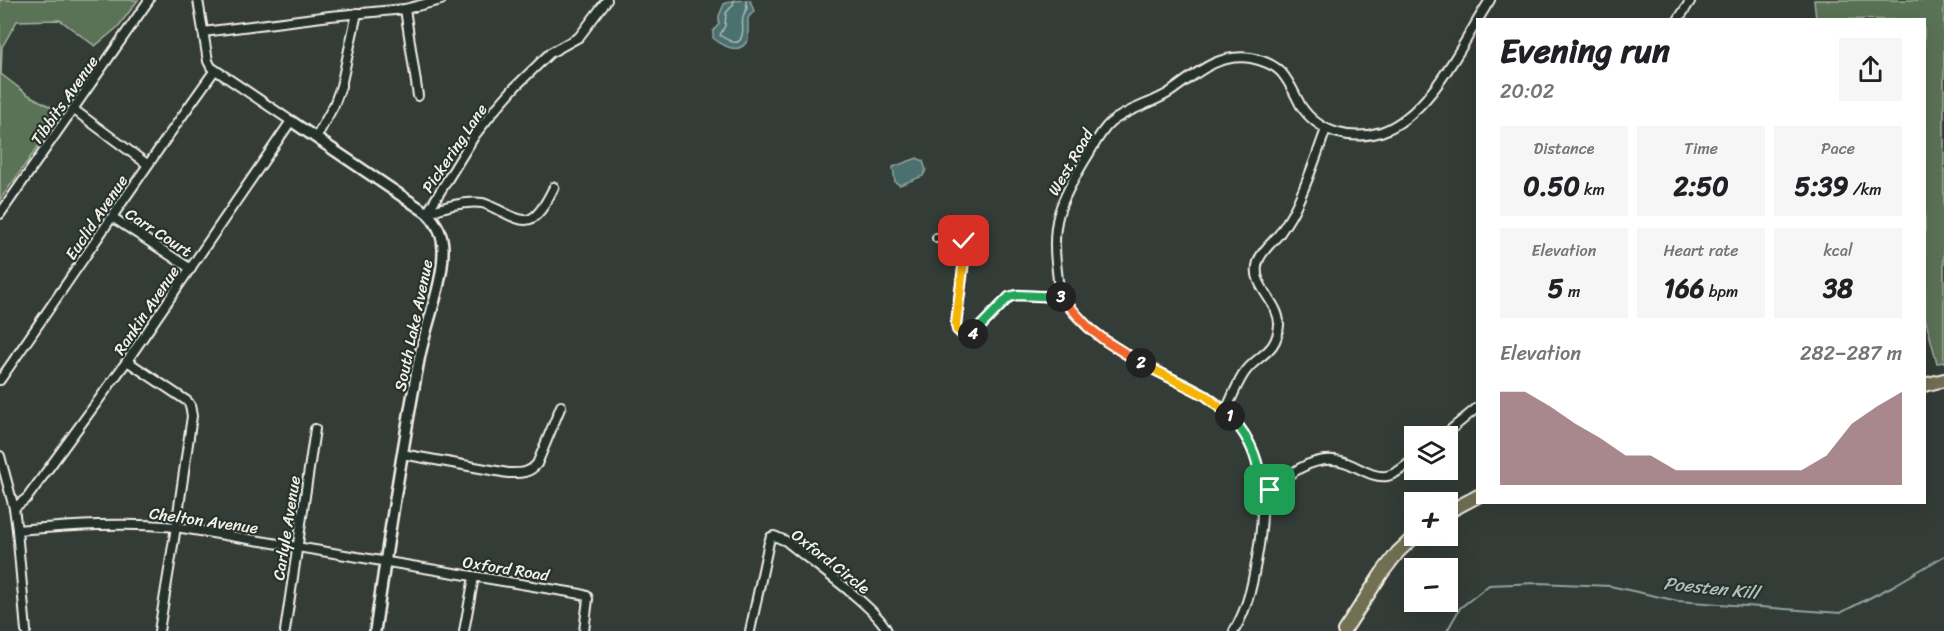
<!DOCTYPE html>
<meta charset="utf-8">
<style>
:root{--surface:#fff;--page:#f6f6f6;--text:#202124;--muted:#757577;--accent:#84575d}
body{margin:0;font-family:Sriracha,sans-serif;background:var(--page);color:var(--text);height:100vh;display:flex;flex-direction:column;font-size:22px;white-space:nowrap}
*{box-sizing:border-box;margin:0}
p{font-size:20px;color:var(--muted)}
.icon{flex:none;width:33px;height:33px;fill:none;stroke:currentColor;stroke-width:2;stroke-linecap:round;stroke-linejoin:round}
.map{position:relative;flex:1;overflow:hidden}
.drawer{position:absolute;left:1476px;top:18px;width:450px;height:486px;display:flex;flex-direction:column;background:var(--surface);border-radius:0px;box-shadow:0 6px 24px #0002}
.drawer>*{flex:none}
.controls{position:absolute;left:1404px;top:426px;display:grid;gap:12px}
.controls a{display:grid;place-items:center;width:54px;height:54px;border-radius:0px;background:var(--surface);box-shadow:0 6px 24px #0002;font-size:30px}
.pin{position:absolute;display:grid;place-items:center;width:51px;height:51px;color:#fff;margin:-26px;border-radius:12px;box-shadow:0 3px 9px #0006}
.km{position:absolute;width:30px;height:30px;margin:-15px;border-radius:50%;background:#222;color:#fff;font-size:16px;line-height:30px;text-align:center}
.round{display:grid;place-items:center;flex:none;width:63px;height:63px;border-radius:0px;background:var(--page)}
.summary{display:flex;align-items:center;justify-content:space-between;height:102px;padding:0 24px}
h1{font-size:33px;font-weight:700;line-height:45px}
.stats{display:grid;grid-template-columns:repeat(3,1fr);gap:9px;height:102px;padding:6px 24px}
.stats div{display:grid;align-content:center;border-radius:0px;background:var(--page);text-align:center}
.stats b{font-size:26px;font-weight:700}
.stats small{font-size:16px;font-weight:400}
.stats p{font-size:16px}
.chart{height:168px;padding:12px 24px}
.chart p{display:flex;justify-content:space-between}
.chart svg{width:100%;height:108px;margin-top:6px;fill:var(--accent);opacity:.7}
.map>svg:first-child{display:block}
.green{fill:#5a7257;stroke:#a7b2a0;stroke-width:1.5}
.water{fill:#4b706f;stroke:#8fa49f;stroke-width:1.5}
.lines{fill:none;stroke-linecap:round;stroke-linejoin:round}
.shore{stroke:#b0bdb8;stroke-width:1.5}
.stream{stroke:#8fa49f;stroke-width:2}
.minor-casing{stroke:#f4f1e8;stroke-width:12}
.tertiary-casing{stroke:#f4f1e8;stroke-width:14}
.primary-casing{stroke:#f4f1e8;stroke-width:16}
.minor{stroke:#26332d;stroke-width:8}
.tertiary{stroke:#26332d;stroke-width:9}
.primary{stroke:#716f52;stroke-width:12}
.split-1-casing{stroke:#fff;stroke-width:12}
.split-2-casing{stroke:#fff;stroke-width:12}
.split-3-casing{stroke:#fff;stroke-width:12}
.split-4-casing{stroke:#fff;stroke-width:12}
.split-5-casing{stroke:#fff;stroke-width:12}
.split-1{stroke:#22a559;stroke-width:8}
.split-2{stroke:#f5b400;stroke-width:8}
.split-3{stroke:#f0652b;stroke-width:8}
.split-4{stroke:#22a559;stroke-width:8}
.split-5{stroke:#f5b400;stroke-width:8}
.labels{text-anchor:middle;stroke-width:4.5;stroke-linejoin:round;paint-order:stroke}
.street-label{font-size:16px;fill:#f4f1e8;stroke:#26332d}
.water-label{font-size:18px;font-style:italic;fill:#b0bdb8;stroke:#26332d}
</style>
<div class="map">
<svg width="1944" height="631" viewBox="0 0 1944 631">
<rect width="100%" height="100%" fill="#343c37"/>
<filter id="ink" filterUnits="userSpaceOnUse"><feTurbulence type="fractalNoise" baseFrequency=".0167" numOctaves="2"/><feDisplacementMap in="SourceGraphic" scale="12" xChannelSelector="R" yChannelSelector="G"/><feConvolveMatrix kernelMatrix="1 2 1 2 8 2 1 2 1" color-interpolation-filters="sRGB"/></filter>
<g filter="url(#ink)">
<g class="green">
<path d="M0 0H138L118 27 95 46 60 20 17 21 2 47 1 74 27 94 62 113 0 200Z"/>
<path d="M1814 0H1944V362L1937 363 1925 318 1924 20 1816 19Z"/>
</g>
<g class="water">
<path d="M750 0 754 11 748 18V40C746 43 744 46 741 47 733 52 719 43 713 38V31L719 24V16L724 4 731 1Z"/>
<path d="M917 158 923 161 926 170 923 176 900 185 895 182 893 167Z"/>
</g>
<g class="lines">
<path class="shore" d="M734 0 733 5 726 13 725 26 720 35C724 38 738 48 741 38 746 27 738 22 747 8L746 0"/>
<path class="stream" d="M1447 631 1460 608 1489 585 1538 583 1610 586 1678 601 1840 613 1893 586 1944 556"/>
<defs>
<g id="minor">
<path d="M405 9 418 96"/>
<path d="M1678 20 1691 0"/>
<path d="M203 32 330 16 405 9 441 0"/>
<path d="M73 109 147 164"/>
<path d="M316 138 334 105 341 86 357 13"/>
<path d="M427 213 475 135 493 112 514 88 550 53 579 37 607 0"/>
<path d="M427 213C443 207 464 201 482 203 488 204 493 208 499 210 507 214 516 220 525 220 538 221 549 197 554 187"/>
<path d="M0 214 149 0"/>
<path d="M112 217 191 269"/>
<path d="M937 238H953L964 241 966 244 956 324C959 335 965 338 975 332L1009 297 1017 295 1062 297"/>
<path d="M127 361 187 401 190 405 192 416 176 527 159 631"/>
<path d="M0 380C72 277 141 172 215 70"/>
<path d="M1225 412C1231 400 1236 386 1243 375 1256 354 1277 355 1279 325 1280 302 1250 286 1258 262 1261 251 1273 242 1280 233 1284 227 1288 221 1292 214 1306 188 1316 157 1326 129"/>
<path d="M1443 436 1478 407"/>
<path d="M402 454 508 473C521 473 528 474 537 464L561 406"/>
<path d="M0 456 14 508 17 530 26 631"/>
<path d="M1263 500C1282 476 1316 451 1347 463 1360 468 1373 478 1387 476 1397 474 1407 465 1414 459"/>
<path d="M14 508 27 498 127 361 291 121 211 67 208 61 198 0"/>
<path d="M17 530C71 526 123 522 176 527L581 594 587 596 588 599 584 631"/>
<path d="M285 631 315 429"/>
<path d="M464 631 474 577"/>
<path d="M750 631 769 542 771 537 774 536 786 541C807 559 879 609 887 631"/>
<path d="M1234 631C1250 604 1254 576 1259 545 1268 485 1261 432 1206 396 1189 385 1169 378 1151 368 1122 353 1074 324 1061 293 1058 287 1058 279 1057 271 1050 222 1060 202 1085 160 1093 148 1099 133 1110 123 1128 108 1152 104 1170 92 1196 74 1217 53 1251 58 1261 60 1274 65 1281 72 1290 82 1295 95 1301 106 1319 133 1351 141 1381 132 1431 115 1462 43 1490 0"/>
</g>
<path id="tertiary" d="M291 121 427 213C437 223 443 234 443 249 444 282 425 327 419 360 402 450 388 541 375 631"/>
<g id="primary">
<path d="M1924 385 1944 380"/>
<path d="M1448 512 1478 496"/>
<path d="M1344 631 1382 573 1398 552 1415 536"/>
</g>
</defs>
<use href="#minor" class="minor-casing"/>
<use href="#tertiary" class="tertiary-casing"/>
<use href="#primary" class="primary-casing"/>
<use href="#minor" class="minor"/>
<use href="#tertiary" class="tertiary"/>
<use href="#primary" class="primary"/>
</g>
</g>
<g class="lines" filter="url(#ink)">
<defs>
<path id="split-1" d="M1230 416C1254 442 1260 465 1263 500L1270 490"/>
<path id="split-2" d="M1141 363 1206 396 1230 416"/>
<path id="split-3" d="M1061 297 1089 328 1107 342 1141 363"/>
<path id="split-4" d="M973 334 1009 297 1017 295 1061 297"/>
<path id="split-5" d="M964 241 966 244 956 324 957 330 963 335 973 334"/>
</defs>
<use href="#split-1" class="split-1-casing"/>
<use href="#split-2" class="split-2-casing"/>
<use href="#split-3" class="split-3-casing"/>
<use href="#split-4" class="split-4-casing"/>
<use href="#split-5" class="split-5-casing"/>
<use href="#split-1" class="split-1"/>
<use href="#split-2" class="split-2"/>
<use href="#split-3" class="split-3"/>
<use href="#split-4" class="split-4"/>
<use href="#split-5" class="split-5"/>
</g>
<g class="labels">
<g class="street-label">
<text transform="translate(64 100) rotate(-55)" y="6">Tibbits Avenue</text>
<text transform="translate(454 148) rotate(-56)" y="6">Pickering Lane</text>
<text transform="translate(1070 162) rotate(-60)" y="6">West Road</text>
<text transform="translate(96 217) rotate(-56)" y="6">Euclid Avenue</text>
<text transform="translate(159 232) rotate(33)" y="6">Carr Court</text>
<text transform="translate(146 310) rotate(-56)" y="6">Rankin Avenue</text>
<text transform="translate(413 325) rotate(-78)" y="6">South Lake Avenue</text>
<text transform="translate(204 520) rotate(8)" y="6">Chelton Avenue</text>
<text transform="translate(286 528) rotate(-81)" y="6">Carlyle Avenue</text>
<text transform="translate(831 561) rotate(38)" y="6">Oxford Circle</text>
<text transform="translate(506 568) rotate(9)" y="6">Oxford Road</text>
</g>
<g class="water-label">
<text transform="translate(1711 588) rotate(6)" y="6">Poesten Kill</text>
</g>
</g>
</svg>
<div class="controls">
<a><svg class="icon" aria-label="layers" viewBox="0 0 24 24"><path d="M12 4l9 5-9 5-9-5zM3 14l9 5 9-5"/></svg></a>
<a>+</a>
<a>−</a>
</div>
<div class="pin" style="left:1270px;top:490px;background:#1e9e55"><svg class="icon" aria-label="arrive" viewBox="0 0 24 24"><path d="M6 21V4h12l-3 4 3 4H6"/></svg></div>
<div class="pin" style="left:964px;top:241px;background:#d93025"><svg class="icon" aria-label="check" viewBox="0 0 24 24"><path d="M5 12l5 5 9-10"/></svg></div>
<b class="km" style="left:1230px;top:416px">1</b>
<b class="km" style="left:1141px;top:363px">2</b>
<b class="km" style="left:1061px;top:297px">3</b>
<b class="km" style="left:973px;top:334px">4</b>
<section class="drawer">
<div class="summary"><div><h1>Evening run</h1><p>20:02</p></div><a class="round"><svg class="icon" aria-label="share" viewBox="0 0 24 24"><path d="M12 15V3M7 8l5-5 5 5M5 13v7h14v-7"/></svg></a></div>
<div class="stats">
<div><p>Distance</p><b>0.50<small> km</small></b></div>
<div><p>Time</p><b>2:50</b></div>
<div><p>Pace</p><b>5:39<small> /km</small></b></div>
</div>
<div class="stats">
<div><p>Elevation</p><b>5<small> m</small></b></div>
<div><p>Heart rate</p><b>166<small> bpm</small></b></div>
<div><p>kcal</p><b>38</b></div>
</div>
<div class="chart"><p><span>Elevation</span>282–287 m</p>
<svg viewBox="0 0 160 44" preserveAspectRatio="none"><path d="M0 44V6L10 6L20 12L30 19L40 25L50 32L60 32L70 38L80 38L90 38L100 38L110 38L120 38L130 32L140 19L150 12L160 6V44z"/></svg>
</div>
</section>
</div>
